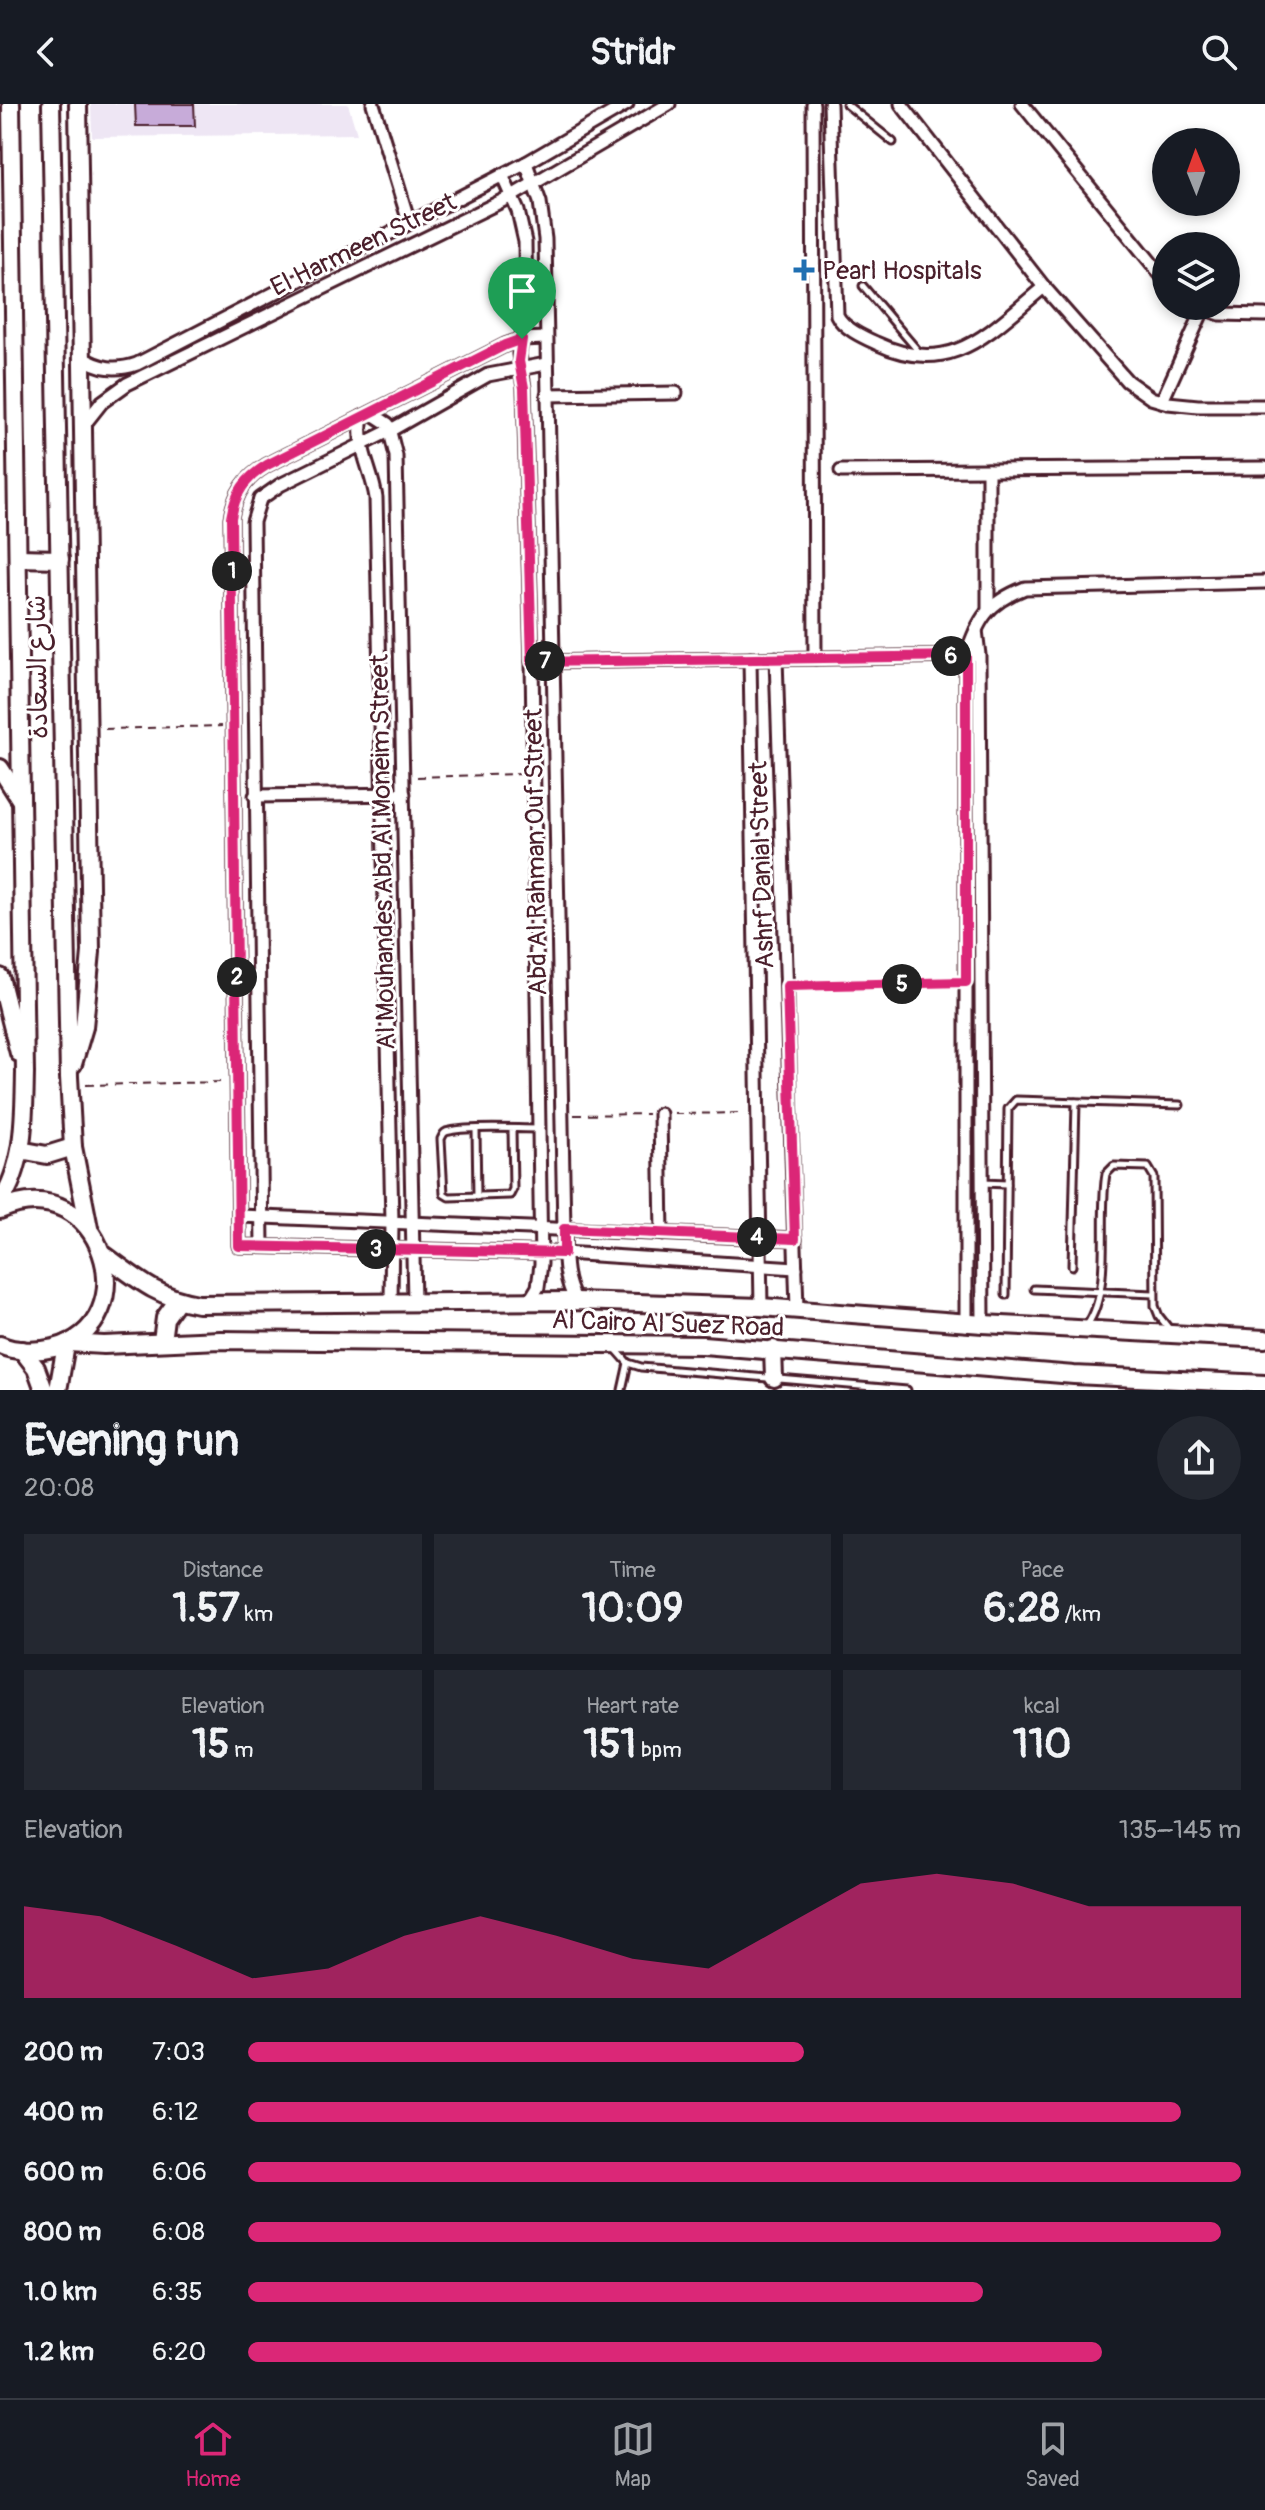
<!DOCTYPE html>
<meta charset="utf-8">
<style>
:root{--surface:#171b24;--page:#242831;--text:#f1f3f6;--muted:#9ea1a6;--line:#363941;--accent:#db2777}
body{margin:0;font-family:Pangolin,"Playpen Sans Arabic",sans-serif;background:var(--page);color:var(--text);height:100vh;display:flex;flex-direction:column;font-size:30px;white-space:nowrap}
*{box-sizing:border-box;margin:0}
p{font-size:26px;color:var(--muted)}
.icon{flex:none;width:44px;height:44px;fill:none;stroke:currentColor;stroke-width:2;stroke-linecap:round;stroke-linejoin:round}
.map{position:relative;height:1286px;overflow:hidden}
.panel{display:flex;flex-direction:column;background:var(--surface);flex:1}
.panel>*{flex:none}
.needle{width:52px;rotate:359deg}
.controls{position:absolute;left:1152px;top:24px;display:grid;gap:16px}
.controls a{display:grid;place-items:center;width:88px;height:88px;border-radius:50%;background:var(--surface);box-shadow:0 4px 12px #0003;font-size:40px}
.pin{position:absolute;display:grid;place-items:center;width:68px;height:68px;color:#fff;margin:-82px -34px;border-radius:50% 50% 50% 0;rotate:-45deg;box-shadow:0 0 8px #0007}
.pin .icon{rotate:45deg}
.km{position:absolute;width:40px;height:40px;margin:-20px;border-radius:50%;background:#222;color:#fff;font-size:22px;line-height:40px;text-align:center}
.round{display:grid;place-items:center;flex:none;width:84px;height:84px;border-radius:42px;background:var(--page)}
.headline{display:flex;align-items:center;justify-content:space-between;height:136px;padding:0 24px}
h1{font-size:44px;font-weight:800;line-height:60px}
.figures{display:grid;grid-template-columns:repeat(3,1fr);gap:12px;height:136px;padding:8px 24px}
.figures div{display:grid;align-content:center;border-radius:0px;background:var(--page);text-align:center}
.figures b{font-size:40px;font-weight:800}
.figures small{font-size:22px;font-weight:400}
.figures p{font-size:22px}
.chart{height:224px;padding:16px 24px}
.chart p{display:flex;justify-content:space-between}
.chart svg{width:100%;height:144px;margin-top:8px;fill:var(--accent);opacity:.7}
ul{padding:0 24px;list-style:none;font-size:26px}
li{display:grid;grid-template-columns:128px 96px 1fr;align-items:center;height:60px}
li i{height:20px;border-radius:10px;background:var(--accent)}
header{display:flex;justify-content:space-between;align-items:center;height:104px;padding:0 24px;background:var(--surface);font-size:36px;font-weight:800}
.tabs{display:flex;justify-content:space-around;align-items:center;height:112px;border-top:2px solid var(--line);background:var(--surface);font-size:22px;color:var(--muted)}
.tabs a{display:grid;justify-items:center;gap:4px}
.tabs .on{color:var(--accent)}
.map>svg:first-child{display:block}
.built{fill:#eee6f4}
.building{fill:#c7abd9;stroke:#4a1f2b;stroke-width:2}
.lines{fill:none;stroke-linecap:round;stroke-linejoin:round}
.lane-casing{stroke:#4a1f2b;stroke-width:11}
.street-casing{stroke:#4a1f2b;stroke-width:17}
.secondary-casing{stroke:#4a1f2b;stroke-width:22}
.path{stroke:#4a1f2b;stroke-width:2;stroke-dasharray:8 6;stroke-linecap:butt}
.lane{stroke:#fff;stroke-width:5}
.street{stroke:#fff;stroke-width:11}
.secondary{stroke:#fff;stroke-width:16}
.route-casing{stroke:#fff;stroke-width:16}
.route{stroke:#db2777;stroke-width:10}
.poi-dot{fill:#1f6fb2;stroke:#fff;stroke-width:3}
.labels{text-anchor:middle;stroke-width:6;stroke-linejoin:round;paint-order:stroke}
.street-label{font-size:26px;fill:#4a1f2b;stroke:#fff}
.poi-label{font-size:26px;fill:#4a1f2b;stroke:#fff;text-anchor:start}
</style>
<header><svg class="icon" aria-label="back" viewBox="0 0 24 24"><path d="M15 5l-7 7 7 7"/></svg>Stridr<svg class="icon" aria-label="search" viewBox="0 0 24 24"><circle cx="10" cy="10" r="6"/><path d="M15 15l6 6"/></svg></header>
<div class="map">
<svg width="1265" height="1286" viewBox="0 0 1265 1286">
<rect width="100%" height="100%" fill="#fff"/>
<filter id="ink" filterUnits="userSpaceOnUse"><feTurbulence type="fractalNoise" baseFrequency=".0125" numOctaves="2"/><feDisplacementMap in="SourceGraphic" scale="16" xChannelSelector="R" yChannelSelector="G"/><feConvolveMatrix kernelMatrix="1 2 1 2 8 2 1 2 1" color-interpolation-filters="sRGB"/></filter>
<g filter="url(#ink)">
<path class="built" d="M91 0H348L357 30 92 33Z"/>
<path class="building" d="M135 0H194L195 22H136Z"/>
<g class="lines">
<defs>
<g id="lane">
<path d="M846 0 893 38"/>
<path d="M863 182 919 248"/>
<path d="M512 1025 513 1085 510 1091 449 1093 444 1090 441 1035C444 1030 443 1028 450 1027 470 1022 515 1025 538 1025"/>
<path d="M476 1026 477 1093"/>
<path d="M983 1079 1007 1080"/>
<path d="M1072 1162 1076 998"/>
<path d="M1034 1185 1154 1190"/>
<path d="M1006 1191 1008 1005 1016 996 1180 1001"/>
<path d="M1087 1221C1113 1185 1098 1114 1106 1070L1114 1062 1148 1063 1154 1073 1155 1202 1159 1212 1170 1226"/>
<path d="M614 1243 628 1259 641 1263 907 1286"/>
<path d="M622 1286 628 1259"/>
</g>
<g id="street">
<path d="M373 0 409 118"/>
<path d="M813 0 815 554"/>
<path d="M830 0 837 211C843 224 863 233 876 239 952 275 989 228 1044 183"/>
<path d="M901 0 1044 183 1127 277 1151 294 1168 299 1198 302H1265"/>
<path d="M1022 0 1166 177"/>
<path d="M526 59 540 98 545 135 564 1125C565 1150 563 1174 576 1197"/>
<path d="M502 71 518 107 525 138 526 207 519 250 524 284 532 558 541 1160 538 1183 530 1196"/>
<path d="M1196 202 1220 210 1265 211"/>
<path d="M546 234 522 235 505 241 267 361C245 374 235 389 231 414L239 1142 564 1149 796 1164"/>
<path d="M81 253C100 265 116 267 137 260L526 59 627 0"/>
<path d="M547 291 676 289"/>
<path d="M1162 297 1203 206"/>
<path d="M371 309 388 320 396 352 414 1198"/>
<path d="M362 313C356 344 372 365 376 394L392 1118 391 1198"/>
<path d="M83 322 102 298 127 280 512 92 669 0"/>
<path d="M988 366V505"/>
<path d="M841 367 1265 364"/>
<path d="M976 526 979 551 983 1220"/>
<path d="M776 554 797 1205"/>
<path d="M750 555 761 1203"/>
<path d="M532 558 970 552"/>
<path d="M255 692 404 690"/>
<path d="M660 1010 662 1130"/>
<path d="M239 1112 795 1135"/>
<path d="M262 1142 253 418 260 395 280 381 391 326 488 271 546 260"/>
<path d="M966 1219V552C978 515 987 499 1025 484L1265 478"/>
</g>
<g id="secondary">
<path d="M51 0 69 973 73 1043 89 1124"/>
<path d="M18 454 60 455"/>
<path d="M0 664 21 697"/>
<path d="M0 873 19 949"/>
<path d="M73 960 84 923 91 848 78 0"/>
<path d="M20 1046 47 1051 73 1043"/>
<path d="M0 1098C25 1062 24 1012 25 969L11 0"/>
<path d="M0 1106C102 1061 150 1220 54 1244 38 1248 15 1248 0 1241"/>
<path d="M103 1150C136 1174 156 1193 198 1200L576 1197 761 1203 983 1220 1265 1235"/>
<path d="M162 1237 165 1214 178 1196"/>
<path d="M68 1239 104 1241 220 1236 703 1241 1074 1271 1265 1280"/>
<path d="M773 1245 774 1274"/>
<path d="M22 1246 36 1264 44 1286"/>
<path d="M58 1286 66 1241"/>
</g>
</defs>
<use href="#lane" class="lane-casing"/>
<use href="#street" class="street-casing"/>
<use href="#secondary" class="secondary-casing"/>
<g class="path">
<path d="M105 625 222 622"/>
<path d="M417 673 522 670"/>
<path d="M800 882 954 879"/>
<path d="M86 981 224 978"/>
<path d="M674 1010 744 1009"/>
<path d="M574 1011 648 1010"/>
</g>
<use href="#lane" class="lane"/>
<use href="#street" class="street"/>
<use href="#secondary" class="secondary"/>
</g>
</g>
<g class="lines" filter="url(#ink)">
<defs>
<path id="route" d="M522 235 519 257 524 284 532 558 966 552V878L787 882 795 1135 564 1125V1149L239 1142 231 414C235 389 245 374 267 361L505 241Z"/>
</defs>
<use href="#route" class="route-casing"/>
<use href="#route" class="route"/>
</g>
<path class="poi-dot" d="M800 154h8v8h8v8h-8v8h-8v-8h-8v-8h8z"/>
<g class="labels">
<g class="street-label">
<text transform="translate(363 140) rotate(-26)" y="9">El Harmeen Street</text>
<text transform="translate(37 563) rotate(-91)" y="9">شارع السعادة</text>
<text transform="translate(382 748) rotate(-91)" y="9">Al Mouhandes Abd Al Moneim Street</text>
<text transform="translate(535 748) rotate(-91)" y="9">Abd Al Rahman Ouf Street</text>
<text transform="translate(761 761) rotate(-92)" y="9">Ashrf Danial Street</text>
<text transform="translate(668 1219) rotate(2)" y="9">Al Cairo Al Suez Road</text>
</g>
<g class="poi-label">
<text x="822" y="175">Pearl Hospitals</text>
</g>
</g>
</svg>
<div class="controls">
<a><svg class="needle" viewBox="-14 -14 28 28"><path d="M0-13l5 13h-10z" fill="#e53935"/><path d="M0 13l5-13h-10z" fill="#9ea1a6"/></svg></a>
<a><svg class="icon" aria-label="layers" viewBox="0 0 24 24"><path d="M12 4l9 5-9 5-9-5zM3 14l9 5 9-5"/></svg></a>
</div>
<div class="pin" style="left:522px;top:235px;background:#1e9e55"><svg class="icon" aria-label="arrive" viewBox="0 0 24 24"><path d="M6 21V4h12l-3 4 3 4H6"/></svg></div>
<b class="km" style="left:232px;top:467px">1</b>
<b class="km" style="left:237px;top:873px">2</b>
<b class="km" style="left:376px;top:1145px">3</b>
<b class="km" style="left:757px;top:1133px">4</b>
<b class="km" style="left:902px;top:880px">5</b>
<b class="km" style="left:951px;top:552px">6</b>
<b class="km" style="left:545px;top:557px">7</b>
</div>
<section class="panel">
<div class="headline"><div><h1>Evening run</h1><p>20:08</p></div><a class="round"><svg class="icon" aria-label="share" viewBox="0 0 24 24"><path d="M12 15V3M7 8l5-5 5 5M5 13v7h14v-7"/></svg></a></div>
<div class="figures">
<div><p>Distance</p><b>1.57<small> km</small></b></div>
<div><p>Time</p><b>10:09</b></div>
<div><p>Pace</p><b>6:28<small> /km</small></b></div>
</div>
<div class="figures">
<div><p>Elevation</p><b>15<small> m</small></b></div>
<div><p>Heart rate</p><b>151<small> bpm</small></b></div>
<div><p>kcal</p><b>110</b></div>
</div>
<div class="chart"><p><span>Elevation</span>135–145 m</p>
<svg viewBox="0 0 160 44" preserveAspectRatio="none"><path d="M0 44V16L10 19L20 28L30 38L40 35L50 25L60 19L70 25L80 32L90 35L100 22L110 9L120 6L130 9L140 16L150 16L160 16V44z"/></svg>
</div>
<ul>
<li><b>200 m</b>7:03<i style="width:56%"></i></li>
<li><b>400 m</b>6:12<i style="width:94%"></i></li>
<li><b>600 m</b>6:06<i style="width:100%"></i></li>
<li><b>800 m</b>6:08<i style="width:98%"></i></li>
<li><b>1.0 km</b>6:35<i style="width:74%"></i></li>
<li><b>1.2 km</b>6:20<i style="width:86%"></i></li>
</ul>
</section>
<nav class="tabs">
<a class="on"><svg class="icon" aria-label="home" viewBox="0 0 24 24"><path d="M3 11l9-7 9 7M6 9v11h12V9"/></svg>Home</a>
<a><svg class="icon" aria-label="map" viewBox="0 0 24 24"><path d="M3 6l6-2 6 2 6-2v14l-6 2-6-2-6 2zM9 4v14M15 6v14"/></svg>Map</a>
<a><svg class="icon" aria-label="saved" viewBox="0 0 24 24"><path d="M7 4h10v16l-5-4-5 4z"/></svg>Saved</a>
</nav>
